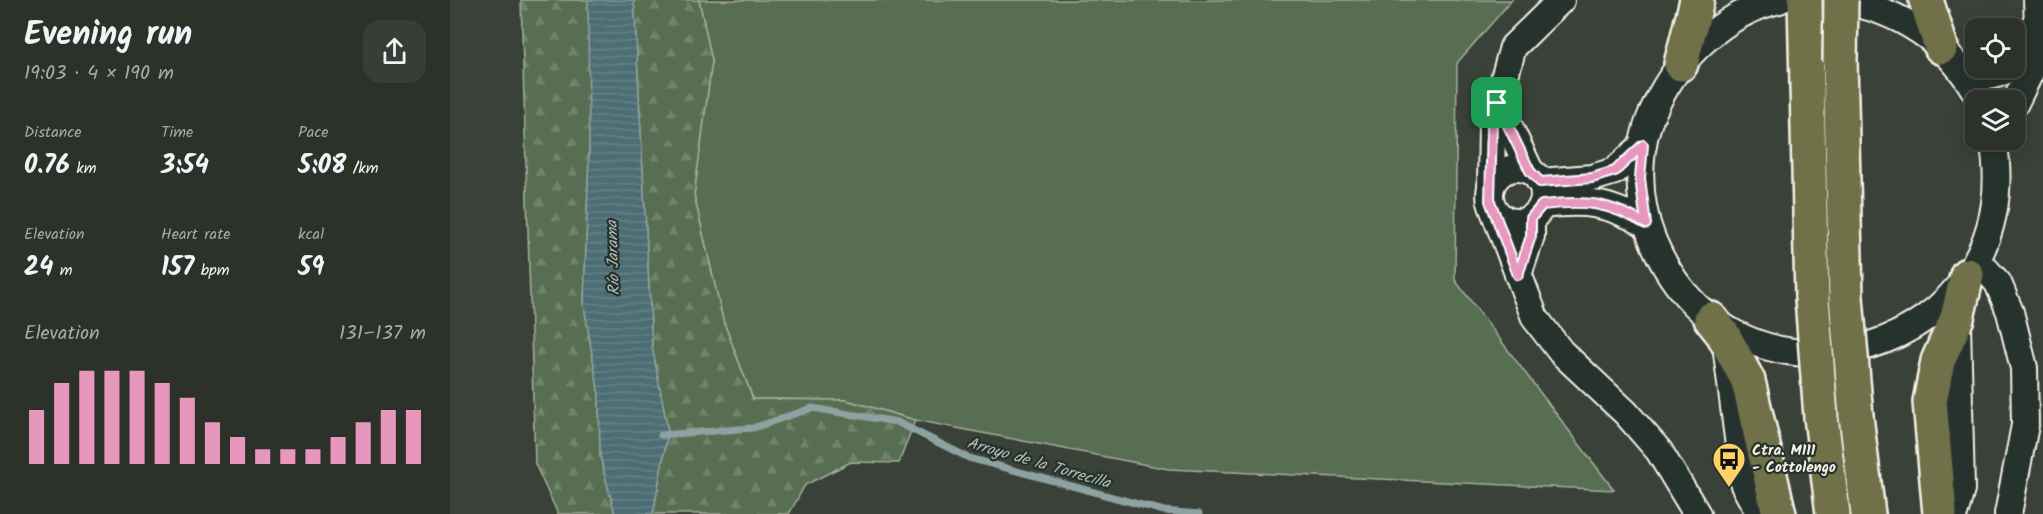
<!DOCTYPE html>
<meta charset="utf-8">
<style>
:root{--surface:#2c312a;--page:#383d36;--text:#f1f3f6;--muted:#a6a9a8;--line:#484c47;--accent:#e797bd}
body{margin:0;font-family:Kalam,sans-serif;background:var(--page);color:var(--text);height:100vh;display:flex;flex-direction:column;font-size:22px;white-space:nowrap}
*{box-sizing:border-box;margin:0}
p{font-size:20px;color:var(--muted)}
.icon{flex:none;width:33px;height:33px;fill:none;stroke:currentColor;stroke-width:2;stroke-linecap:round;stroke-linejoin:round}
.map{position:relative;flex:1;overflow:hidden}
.panel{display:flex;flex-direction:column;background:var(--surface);width:450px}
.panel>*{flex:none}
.buttons{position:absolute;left:1515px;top:18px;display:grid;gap:12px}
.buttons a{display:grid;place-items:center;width:60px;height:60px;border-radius:12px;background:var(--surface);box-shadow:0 3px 15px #0003,0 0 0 2px var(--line);font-size:30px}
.pin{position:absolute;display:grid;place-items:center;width:51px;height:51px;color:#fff;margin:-26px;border-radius:12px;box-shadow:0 3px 9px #0006}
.round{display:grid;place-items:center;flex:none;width:63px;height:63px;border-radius:18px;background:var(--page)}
.headline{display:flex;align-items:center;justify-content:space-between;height:102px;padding:0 24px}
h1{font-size:33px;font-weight:700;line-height:45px}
.metrics{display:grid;grid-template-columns:repeat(3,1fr);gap:9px;height:102px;padding:6px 24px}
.metrics div{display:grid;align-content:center}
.metrics b{font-size:26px;font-weight:700}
.metrics small{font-size:16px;font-weight:400}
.metrics p{font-size:16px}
.chart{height:168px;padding:12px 24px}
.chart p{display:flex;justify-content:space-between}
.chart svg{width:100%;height:108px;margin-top:6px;stroke:var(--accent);stroke-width:6}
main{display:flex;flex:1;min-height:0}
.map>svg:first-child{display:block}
.green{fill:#586e52;stroke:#a6b09d;stroke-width:1.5}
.forest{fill:url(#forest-firs);stroke:#a6b09d;stroke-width:1.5}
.water{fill:url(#water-rules);stroke:#8fa2a2;stroke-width:1.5}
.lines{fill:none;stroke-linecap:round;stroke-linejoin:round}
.stream{stroke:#8fa2a2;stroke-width:7}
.minor-casing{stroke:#f4f1e8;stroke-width:30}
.highway-casing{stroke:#f4f1e8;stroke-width:38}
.minor{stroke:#26332d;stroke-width:26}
.highway{stroke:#6f704a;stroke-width:33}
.highway-bridge-casing{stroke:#f4f1e8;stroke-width:38;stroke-linecap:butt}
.highway-bridge{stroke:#6f704a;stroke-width:33}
.route-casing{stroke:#fff;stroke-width:12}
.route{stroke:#e797bd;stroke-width:8}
.labels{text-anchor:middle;stroke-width:4.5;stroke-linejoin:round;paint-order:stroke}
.poi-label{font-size:15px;font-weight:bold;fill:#f4f1e8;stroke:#26332d;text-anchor:start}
.water-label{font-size:16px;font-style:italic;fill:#b1bcb9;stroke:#26332d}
</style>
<main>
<section class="panel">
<div class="headline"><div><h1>Evening run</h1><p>19:03 · 4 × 190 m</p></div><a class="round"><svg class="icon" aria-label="share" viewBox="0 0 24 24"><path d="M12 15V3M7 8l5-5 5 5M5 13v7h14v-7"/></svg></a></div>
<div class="metrics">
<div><p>Distance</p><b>0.76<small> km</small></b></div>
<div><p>Time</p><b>3:54</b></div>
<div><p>Pace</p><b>5:08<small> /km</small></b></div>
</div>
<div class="metrics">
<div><p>Elevation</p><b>24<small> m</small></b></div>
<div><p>Heart rate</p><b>157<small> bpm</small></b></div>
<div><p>kcal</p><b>59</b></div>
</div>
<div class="chart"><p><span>Elevation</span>131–137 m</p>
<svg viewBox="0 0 160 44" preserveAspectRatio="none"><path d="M5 44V22M15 44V11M25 44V6M35 44V6M45 44V6M55 44V11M65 44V17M75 44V27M85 44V33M95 44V38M105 44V38M115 44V38M125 44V33M135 44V27M145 44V22M155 44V22"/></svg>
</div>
</section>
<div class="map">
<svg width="1593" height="514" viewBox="0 0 1593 514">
<defs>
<pattern id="forest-firs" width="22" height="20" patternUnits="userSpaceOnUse" patternTransform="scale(1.5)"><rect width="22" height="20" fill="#586e52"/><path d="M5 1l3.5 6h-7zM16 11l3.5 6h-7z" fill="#71836b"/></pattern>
<pattern id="water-rules" width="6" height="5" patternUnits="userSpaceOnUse" patternTransform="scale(1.5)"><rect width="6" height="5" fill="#4c6d73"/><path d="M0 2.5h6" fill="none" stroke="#668287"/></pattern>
</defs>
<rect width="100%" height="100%" fill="#3a4138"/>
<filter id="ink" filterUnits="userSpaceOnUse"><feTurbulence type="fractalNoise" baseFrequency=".0167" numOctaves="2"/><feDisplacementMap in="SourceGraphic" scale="12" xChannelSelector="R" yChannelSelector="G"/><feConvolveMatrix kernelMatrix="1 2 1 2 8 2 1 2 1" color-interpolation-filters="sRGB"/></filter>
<g filter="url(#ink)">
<path class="green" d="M249 0H1062L1007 63 1005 280 1164 490 718 469 465 420 396 400 303 399 273 320 244 195 262 61Z"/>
<g class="forest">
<path d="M71 0H138L139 7V156L134 305 149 395 150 456 165 514H108L85 464Z"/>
<path d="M184 0H249L262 61 244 195 273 320 303 399 396 400 465 420 449 463 401 462 355 485 339 514H203L218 432 202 346Z"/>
</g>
<path class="water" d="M138 0H184L202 346 218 432 203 514H165L150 456 149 395 134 305 139 156Z"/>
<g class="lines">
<path class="stream" d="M211 435 303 428 362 408 447 422 519 458 714 511 749 514"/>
<defs>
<g id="minor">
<path d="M1329 0C1276 12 1229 56 1206 105 1185 146 1186 199 1203 241 1287 441 1582 353 1543 140"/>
<path d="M1386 0C1449 8 1501 43 1530 100"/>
<path d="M1564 63 1574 50 1585 24"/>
<path d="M1511 70C1530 79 1543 78 1560 68"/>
<path d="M1048 103 1080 171"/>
<path d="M1564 105 1589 54 1587 0"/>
<circle cx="1067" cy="195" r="27"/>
<path d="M1090 182 1142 178 1165 171 1193 145"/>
<path d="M1041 185 1042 122 1063 47 1111 0"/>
<path d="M1092 205C1136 200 1157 202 1196 224"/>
<path d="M1043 208 1085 318 1111 352 1176 413 1209 451 1247 514"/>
<path d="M1527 260 1548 283 1560 312 1574 368 1575 425 1558 514"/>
<path d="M1068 275 1081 236V218"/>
<path d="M1277 352 1294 485 1310 514"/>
<path d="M1504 514 1511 490 1507 323"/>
</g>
<g id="highway">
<path d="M1355 0 1362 298"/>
<path d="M1476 0 1491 47"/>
<path d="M1390 62 1396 297"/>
<path d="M1231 64 1247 0"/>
<path d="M1261 319 1273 334 1298 381 1329 514"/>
<path d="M1406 416 1418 514"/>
<path d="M1371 417 1383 514"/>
<path d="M1490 514 1480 402 1488 361 1507 318 1517 275"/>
</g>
</defs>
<use href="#minor" class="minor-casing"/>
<use href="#highway" class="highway-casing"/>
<use href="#minor" class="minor"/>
<use href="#highway" class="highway"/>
<defs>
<g id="highway-bridge">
<path d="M1390 62 1391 0"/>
<path d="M1396 297 1406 416"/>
<path d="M1362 298 1371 417"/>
</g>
</defs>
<use href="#highway-bridge" class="highway-bridge-casing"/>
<use href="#highway-bridge" class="highway-bridge"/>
</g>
</g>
<g class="lines" filter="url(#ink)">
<defs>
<path id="route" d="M1047 103 1080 171 1090 182 1142 178 1165 171 1193 145 1190 178 1196 224C1157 202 1136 200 1092 205L1081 218V236L1068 275 1040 201 1042 122Z"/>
</defs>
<use href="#route" class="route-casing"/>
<use href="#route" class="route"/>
</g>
<defs>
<symbol id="bus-pin" viewBox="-11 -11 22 30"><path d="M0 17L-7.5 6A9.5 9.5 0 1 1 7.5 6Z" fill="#ffd166" stroke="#26332d"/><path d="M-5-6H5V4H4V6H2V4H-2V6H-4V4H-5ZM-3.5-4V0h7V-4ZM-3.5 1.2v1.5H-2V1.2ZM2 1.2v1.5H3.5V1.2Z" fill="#111"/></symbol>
</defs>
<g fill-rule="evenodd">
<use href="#bus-pin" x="1260" y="440" width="38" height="52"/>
</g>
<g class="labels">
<g class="poi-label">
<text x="1302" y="455">Ctra. M111<tspan x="1302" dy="17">- Cottolengo</tspan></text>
</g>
<g class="water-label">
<text transform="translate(162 258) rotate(-92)" y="6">Río Jarama</text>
<text transform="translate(589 462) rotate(16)" y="6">Arroyo de la Torrecilla</text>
</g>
</g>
</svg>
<div class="buttons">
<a><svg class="icon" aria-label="locate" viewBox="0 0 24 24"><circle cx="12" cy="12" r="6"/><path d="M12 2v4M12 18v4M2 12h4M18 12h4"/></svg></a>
<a><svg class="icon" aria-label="layers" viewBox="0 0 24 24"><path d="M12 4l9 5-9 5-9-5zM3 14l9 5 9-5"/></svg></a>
</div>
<div class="pin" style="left:1047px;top:103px;background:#1e9e55"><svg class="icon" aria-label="arrive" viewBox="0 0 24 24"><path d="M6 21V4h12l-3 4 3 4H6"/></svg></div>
</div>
</main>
